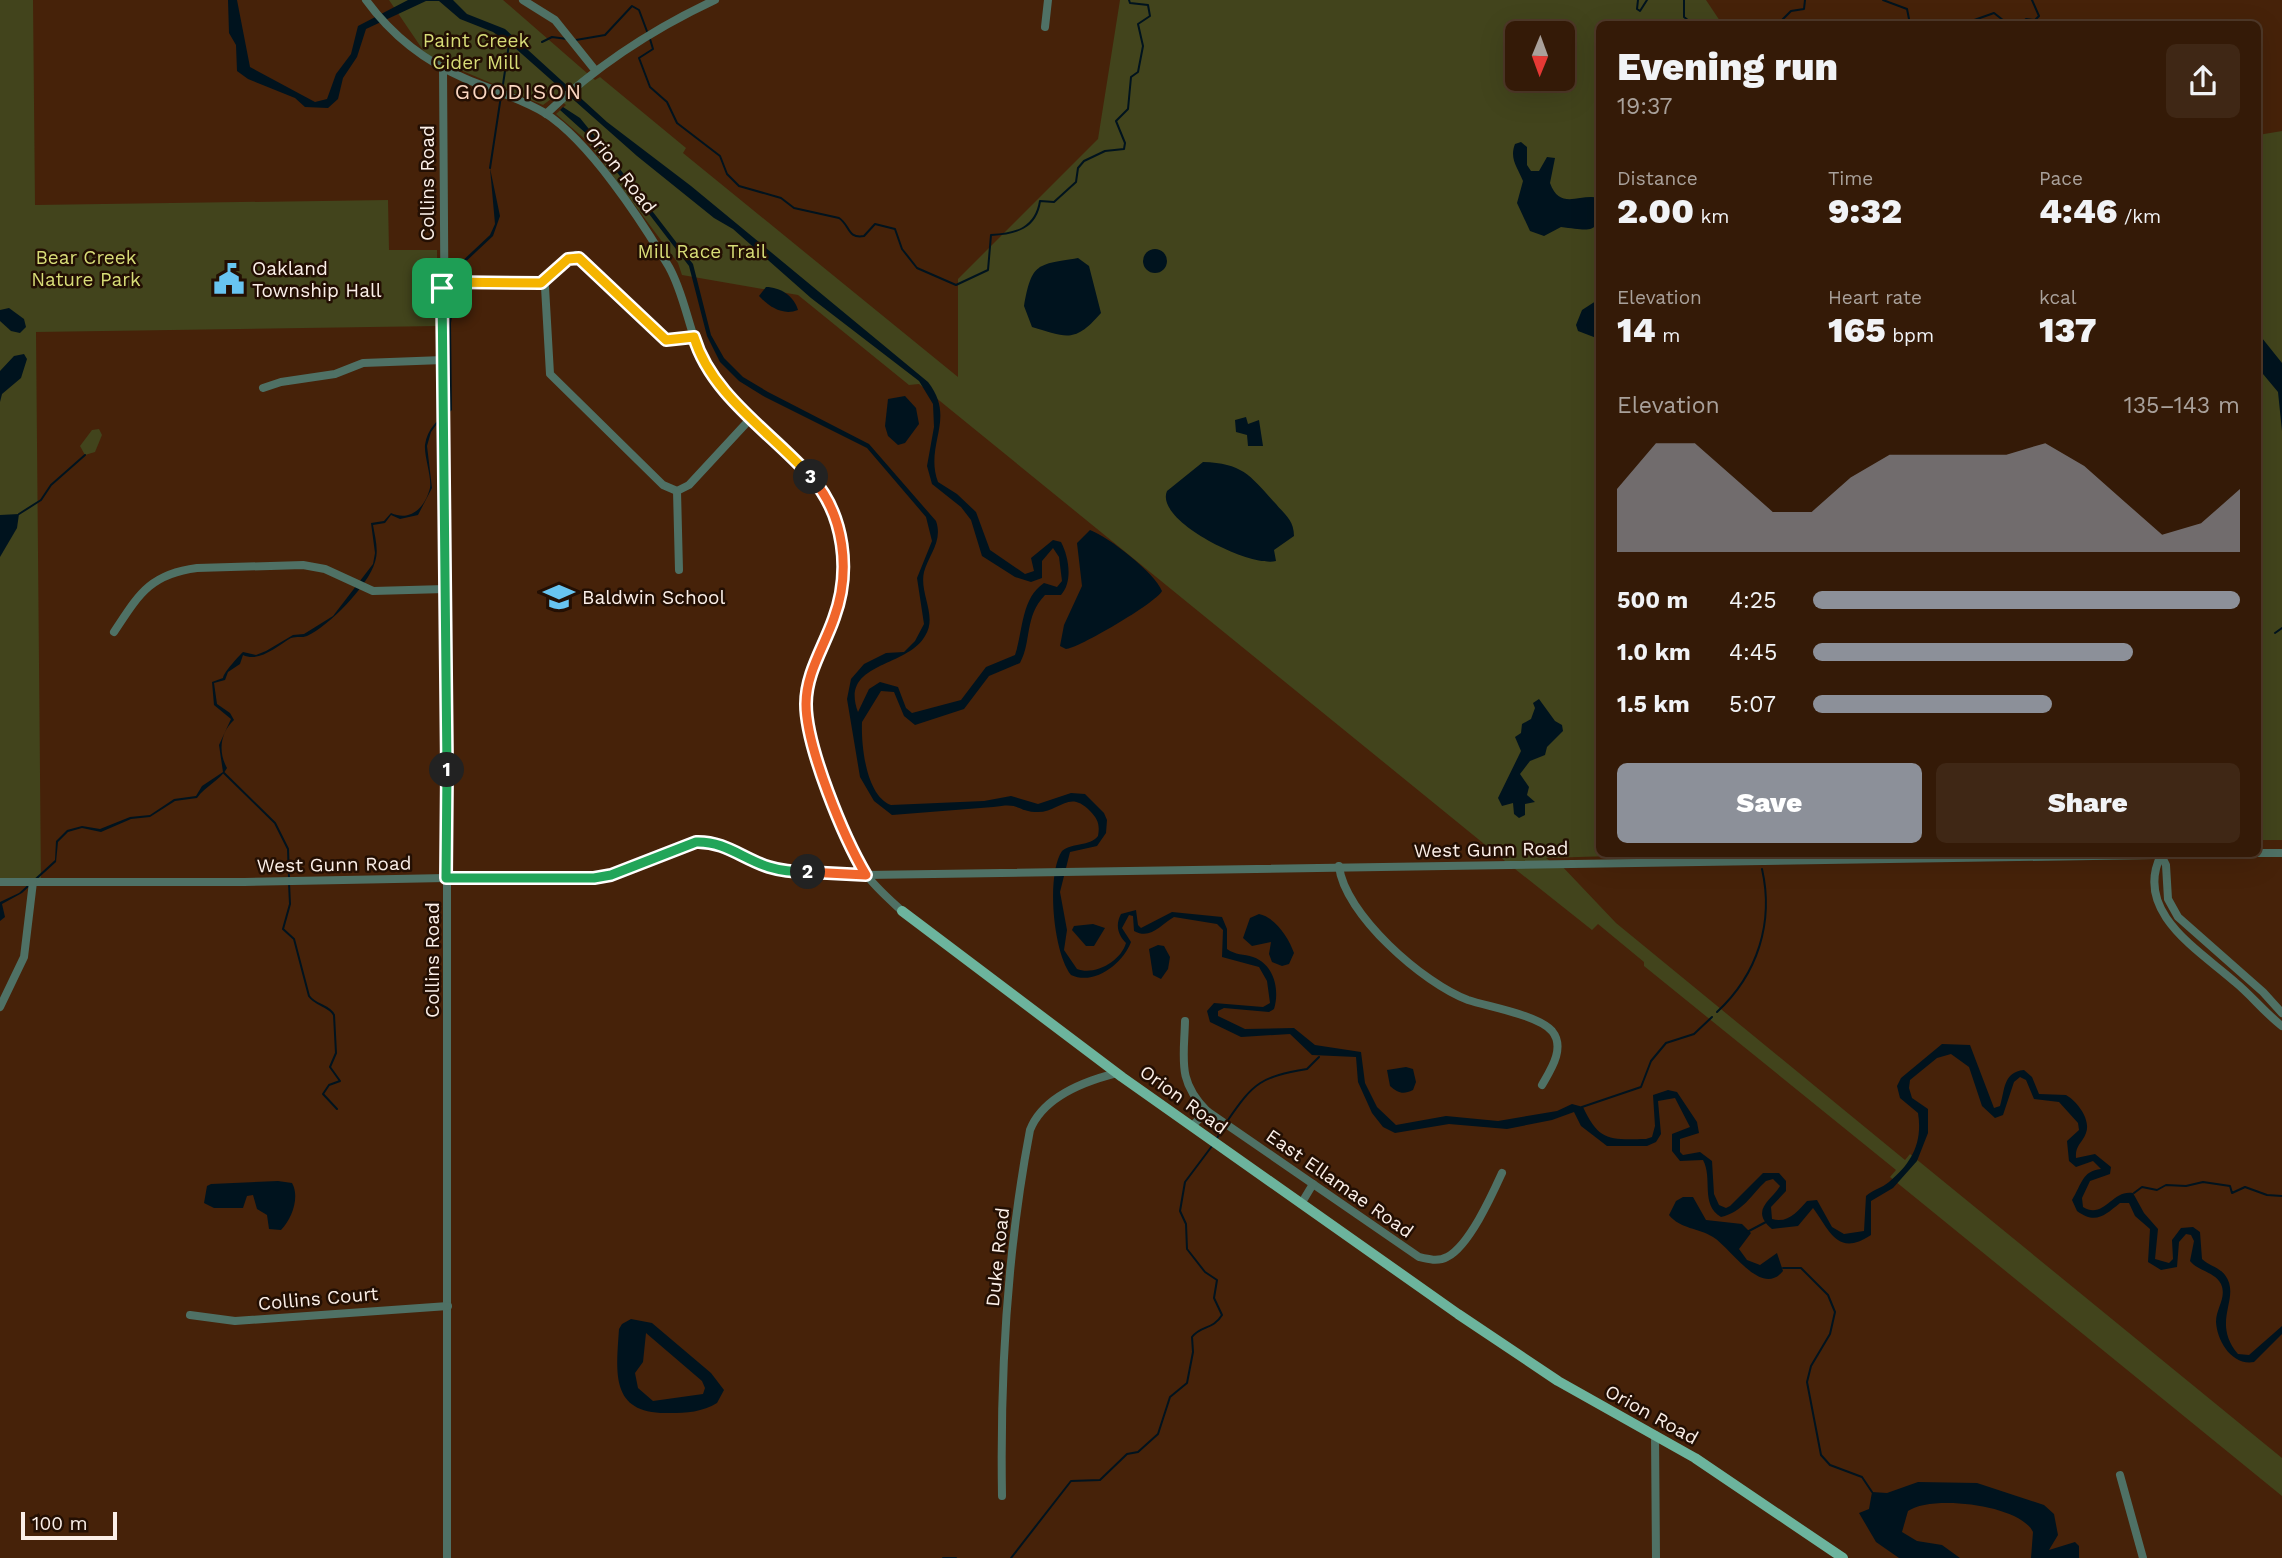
<!DOCTYPE html>
<meta charset="utf-8">
<style>
:root{--surface:#341a07;--page:#3f2715;--text:#f1f3f6;--muted:#a9a19b;--line:#4e3828;--accent:#8c9099}
body{margin:0;font-family:"Work Sans",sans-serif;background:var(--page);color:var(--text);height:100vh;display:flex;flex-direction:column;font-size:26px;white-space:nowrap}
*{box-sizing:border-box;margin:0}
p{font-size:23px;color:var(--muted)}
.icon{flex:none;width:38px;height:38px;fill:none;stroke:currentColor;stroke-width:2;stroke-linecap:round;stroke-linejoin:round}
.map{position:relative;flex:1;overflow:hidden}
.drawer{position:absolute;left:1596px;top:21px;width:665px;height:836px;display:flex;flex-direction:column;background:var(--surface);border-radius:10px;box-shadow:0 7px 28px #0002,0 0 0 2px var(--line)}
.drawer>*{flex:none}
.needle{width:46px;rotate:181deg}
.fabs{position:absolute;left:1505px;top:21px;display:grid;gap:14px}
.fabs a{display:grid;place-items:center;width:70px;height:70px;border-radius:10px;background:var(--surface);box-shadow:0 7px 28px #0002,0 0 0 2px var(--line);font-size:35px}
.scale{position:absolute;left:21px;bottom:18px;width:96px;box-sizing:border-box;padding-left:7px;border:4px solid #fbefe8;border-top:0;font-size:19px;line-height:24px;white-space:nowrap;color:#fbefe8;-webkit-text-stroke:5px #230f03;paint-order:stroke}
.pin{position:absolute;display:grid;place-items:center;width:60px;height:60px;color:#fff;margin:-30px;border-radius:14px;box-shadow:0 4px 10px #0006}
.km{position:absolute;width:35px;height:35px;margin:-18px;border-radius:50%;background:#222;color:#fff;font-size:19px;line-height:35px;text-align:center}
.round{display:grid;place-items:center;flex:none;width:74px;height:74px;border-radius:10px;background:var(--page)}
.summary{display:flex;align-items:center;justify-content:space-between;height:119px;padding:0 21px}
h1{font-size:38px;font-weight:800;line-height:52px}
.stats{display:grid;grid-template-columns:repeat(3,1fr);gap:10px;height:119px;padding:7px 21px}
.stats div{display:grid;align-content:center}
.stats b{font-size:35px;font-weight:800}
.stats small{font-size:19px;font-weight:400}
.stats p{font-size:19px}
.chart{height:196px;padding:14px 21px}
.chart p{display:flex;justify-content:space-between}
.chart svg{width:100%;height:126px;margin-top:7px;fill:var(--accent);opacity:.7}
.primary-button{display:flex;gap:14px;margin-top:auto;padding:14px 21px}
.primary-button a{flex:1;height:80px;border-radius:10px;background:var(--accent);color:#fff;font-size:28px;font-weight:800;line-height:80px;text-align:center}
.primary-button a+a{background:var(--page);color:var(--text)}
ul{padding:0 21px;list-style:none;font-size:23px}
li{display:grid;grid-template-columns:112px 84px 1fr;align-items:center;height:52px}
li i{height:18px;border-radius:9px;background:var(--accent)}
.map>svg:first-child{display:block}
.green{fill:#42441c;fill-rule:evenodd}
.water{fill:#00131e;fill-rule:evenodd}
.lines{fill:none;stroke-linecap:round;stroke-linejoin:round}
.stream{stroke:#00131e;stroke-width:2}
.minor{stroke:#4f7165;stroke-width:8}
.major{stroke:#6cb49d;stroke-width:10}
.split-1-casing{stroke:#fff;stroke-width:14}
.split-2-casing{stroke:#fff;stroke-width:14}
.split-3-casing{stroke:#fff;stroke-width:14}
.split-4-casing{stroke:#fff;stroke-width:14}
.split-1{stroke:#22a559;stroke-width:9}
.split-2{stroke:#22a559;stroke-width:9}
.split-3{stroke:#f0652b;stroke-width:9}
.split-4{stroke:#f5b400;stroke-width:9}
.labels{text-anchor:middle;stroke-width:5;stroke-linejoin:round;paint-order:stroke}
.park-label{font-size:19px;fill:#d7dc77;stroke:#230f03}
.street-label{font-size:19px;fill:#fbefe8;stroke:#230f03}
.poi-label{font-size:19px;fill:#fbefe8;stroke:#230f03;text-anchor:start}
.neighbourhood-label{font-size:21px;letter-spacing:2px;fill:#fbd7c2;stroke:#230f03}
</style>
<div class="map">
<svg width="2282" height="1558" viewBox="0 0 2282 1558">
<rect width="100%" height="100%" fill="#462209"/>
<g class="green">
<path d="M0 0H33L35 205 388 200 389 250H437L438 326 36 332 41 884H0Z"/>
<path d="M389 0H503L595 80 600 77 686 148 683 153 958 377V279L1098 139 1120 0H1706L1722 24H1600V854H1678L1546 858 1554 864H1560L1616 923 1905 1160 1910 1154 2282 1458V1496L1890 1177 1896 1170 1644 966V962L1598 924 1592 930 1510 865 919 384 909 385 798 295 682 275 678 263 587 141 556 114 566 105 555 96 543 105 427 56ZM1517 33H1563V79H1517Z"/>
<path d="M2282 131V840H2258V135Z"/>
<path d="M99 429 102 435 95 452 85 455 80 446 92 430Z"/>
</g>
<g class="water">
<path d="M228 0H237L250 67 315 102 327 99 336 74 351 54 358 26 408 0H453L467 14 505 29 607 122 691 186 928 382C957 419 924 444 938 482L957 494 976 512 990 550 1025 574 1034 571 1031 558 1053 540 1061 542C1069 557 1073 582 1061 595H1045C1024 617 1032 641 1020 663L989 676 964 709 915 725 904 716 894 692 881 691 862 722C861 745 866 796 891 805L984 801 1011 796 1038 804 1071 793 1085 794 1104 813 1107 820 1106 833 1097 846 1070 852 1060 892 1067 930 1064 950 1077 969C1095 976 1121 961 1126 943 1118 935 1115 925 1121 914L1136 910 1138 925 1141 928 1172 912 1222 917 1227 929V949C1235 955 1244 954 1253 957 1274 964 1280 990 1274 1009L1269 1012 1224 1008 1218 1011V1016L1245 1029 1294 1028 1315 1045 1361 1052 1365 1083 1377 1107 1396 1125 1446 1116 1498 1121 1557 1111 1572 1104 1583 1107C1599 1141 1609 1140 1646 1139L1652 1137 1655 1126 1653 1095 1668 1090 1677 1092 1697 1122 1699 1133 1680 1139V1152L1683 1155 1700 1152 1712 1161 1714 1194 1719 1205 1726 1208 1730 1206 1763 1173H1779L1786 1181V1191L1771 1207 1772 1219C1788 1224 1798 1211 1807 1201L1817 1200 1832 1227 1844 1234 1864 1231 1866 1196C1872 1190 1882 1188 1889 1182 1911 1164 1923 1143 1918 1113L1900 1098 1897 1086 1901 1078 1942 1044 1970 1045 1994 1108 2000 1106C2005 1090 2003 1072 2024 1070L2032 1077 2039 1094 2066 1095C2078 1102 2091 1120 2086 1133 2082 1144 2075 1145 2076 1158L2095 1154 2111 1167 2110 1174 2090 1181 2082 1198 2083 1207C2104 1220 2112 1189 2133 1193L2144 1213 2158 1229 2155 1259 2169 1263 2173 1259 2172 1240 2181 1228 2193 1227 2200 1232 2202 1259C2209 1266 2219 1267 2225 1275 2242 1298 2210 1321 2238 1354L2249 1355 2282 1326V1334L2254 1362C2232 1366 2217 1341 2216 1322 2216 1308 2227 1298 2221 1284 2215 1272 2198 1271 2190 1261L2194 1241 2191 1235 2186 1234 2179 1242 2177 1267 2161 1270 2148 1262 2150 1229 2135 1216 2129 1203H2120C2105 1215 2096 1225 2077 1211L2072 1200C2082 1184 2082 1171 2101 1169L2093 1161 2076 1167 2069 1161 2067 1141 2079 1130 2078 1123 2059 1102 2034 1099 2026 1080 2020 1077 2014 1082 2003 1115 1995 1118 1982 1106 1969 1067 1951 1054 1937 1058 1910 1080 1909 1088 1912 1098 1928 1109V1133L1917 1161 1893 1188 1871 1201V1235C1837 1258 1829 1229 1813 1208L1798 1226 1772 1229C1749 1210 1772 1200 1780 1186L1773 1179 1766 1181C1751 1195 1743 1212 1721 1217 1700 1205 1713 1178 1703 1160L1680 1161 1672 1151V1134L1690 1127 1675 1098 1658 1101 1661 1134 1656 1142 1647 1146H1607L1581 1126 1574 1112 1552 1120 1507 1129 1449 1124 1395 1133 1383 1127 1372 1113 1358 1082 1356 1057 1312 1055 1290 1034 1241 1037 1210 1022 1207 1011 1214 1003 1263 1007 1270 1003 1267 981 1259 967 1222 957 1223 930 1217 924 1174 917C1160 925 1151 940 1134 931L1133 916 1129 915 1122 928 1131 942C1123 963 1095 986 1071 975 1053 952 1046 875 1062 851 1073 842 1089 847 1098 836 1100 825 1098 819 1090 811 1068 788 1059 814 1035 812 1014 810 1021 802 993 807L892 815 874 801 860 777 847 699 851 679 864 664 886 653 904 652 915 641 924 624 917 578 932 541 926 517 867 448 765 397 739 381 720 362 707 336 689 266 590 137 560 110 563 107 580 118 593 134 693 264 711 335 724 358 743 377 768 392 869 444 936 521C943 541 929 554 924 572 919 594 938 616 925 636 907 668 839 662 858 712L869 689 880 682 898 687 906 708 912 713 961 700 986 667 1015 655C1023 632 1021 598 1044 583L1057 587 1062 581 1059 557 1053 548 1042 561V578L1031 582 1015 577 982 556 971 520 961 507 932 484 927 466 934 427 933 404 919 381 811 298 733 229 714 218 637 156 514 47 493 32 460 19 439 1H426L366 29 357 57 343 78 338 99 328 108 305 107 295 98 248 79 237 71 236 45 229 33Z"/>
<path d="M1521 142 1527 147V165L1531 171H1539L1547 157 1555 158 1550 183C1560 211 1580 193 1599 198 1600 235 1594 231 1561 227L1544 236 1530 231 1517 203 1523 181C1518 168 1509 159 1515 144Z"/>
<path d="M490 168 500 216 493 236 460 267 451 323 452 410 439 421 431 432 427 446 432 488 418 515 400 519 391 515 385 523 373 525C375 537 379 550 375 562 368 586 329 626 307 636 302 638 297 636 291 638 277 646 259 663 243 655L240 664 228 672 225 680 214 683 217 704 230 713 234 720C220 733 218 752 227 768 221 780 205 786 197 798L175 801 150 817 131 819 101 832 82 828 68 832 58 842 56 862 22 893 2 904 5 917 0 921V902L19 893 55 860 56 841 67 830 82 826 100 829 130 817 150 815 174 799 196 796 202 786 223 772 219 745 231 719 214 705 212 682 223 678C224 672 238 657 243 652L256 655 266 651 293 635 304 634 333 616 373 564 375 553 371 523 384 521 391 513C410 522 425 508 430 488 432 478 424 456 425 445 427 429 438 419 450 410L449 323 457 266 490 235 495 224Z"/>
<circle cx="1155" cy="261" r="12"/>
<path d="M1078 258 1089 266 1101 313C1074 344 1067 337 1032 327L1024 306C1032 262 1037 265 1078 258Z"/>
<path d="M766 287C780 287 794 296 798 310 783 316 769 307 759 296Z"/>
<path d="M1599 299V339L1578 331 1576 325 1582 310Z"/>
<path d="M9 308 24 319 26 327 20 333 11 331 0 321V310Z"/>
<path d="M2258 333 2282 363V431L2278 392 2258 368Z"/>
<path d="M24 354 27 359 21 378 2 394 0 402V371L14 356Z"/>
<path d="M905 396 916 408 919 424 905 443 898 445 888 436 885 426 888 399Z"/>
<path d="M1246 417 1248 424 1259 420 1263 446H1248L1247 435 1236 432 1235 420Z"/>
<path d="M1203 462C1244 463 1251 477 1276 504 1285 515 1294 520 1294 536L1274 550 1276 561C1251 568 1154 521 1167 491Z"/>
<path d="M19 514 17 528 0 557V515Z"/>
<path d="M1090 530C1109 537 1155 573 1162 591 1156 603 1077 649 1066 649L1060 646 1064 625 1082 586 1077 543Z"/>
<path d="M1539 699 1555 721 1562 725 1563 731 1547 747 1545 755 1530 761 1520 774 1529 787 1527 795 1535 802 1525 804V815L1519 818 1514 814 1513 803 1502 806 1498 798 1521 751 1515 737 1521 733 1522 724 1531 719 1535 708 1533 703Z"/>
<path d="M1259 914C1275 917 1289 938 1294 953L1289 964 1282 966 1272 962 1269 954 1271 942 1252 946 1243 938 1250 918Z"/>
<path d="M1093 924 1105 928 1094 946H1086L1072 930 1074 926Z"/>
<path d="M1158 945 1164 946 1170 957 1168 969 1161 979 1153 975 1149 949Z"/>
<path d="M1406 1067 1413 1069 1416 1082 1413 1090C1403 1095 1398 1093 1390 1086L1387 1070Z"/>
<path d="M278 1181 292 1183C300 1197 292 1219 281 1230L269 1229 267 1215 257 1209 253 1195 247 1196 243 1208H214L204 1203 207 1186 211 1184Z"/>
<path d="M1683 1197H1693L1706 1220 1742 1224 1751 1233 1739 1249 1747 1260 1760 1265 1777 1253 1783 1271C1761 1298 1731 1248 1713 1237 1699 1228 1680 1229 1669 1215L1676 1201Z"/>
<path d="M631 1319 652 1323 711 1373 724 1390 717 1403C703 1412 686 1413 670 1413 610 1415 616 1374 619 1329L622 1324ZM646 1333 702 1381 705 1388 703 1394 653 1401 638 1388 635 1373 643 1362Z"/>
<path d="M1918 1482 1977 1483 2044 1505 2054 1514 2058 1535 2049 1550 2075 1542 2079 1546V1558H2031L2033 1532C2021 1505 1932 1494 1908 1511L1902 1532 1917 1541 1942 1545 1960 1558H1899L1876 1542 1859 1513 1869 1509 1872 1492 1887 1493Z"/>
</g>
<g class="lines">
<g class="stream">
<path d="M1638 0 1637 9 1640 11 1647 0"/>
<path d="M1684 0V17L1693 24"/>
<path d="M1883 0 1907 9 1910 24"/>
<path d="M1778 24 1791 11 1804 9 1805 0"/>
<path d="M1922 24 1925 22 1929 24"/>
<path d="M1963 24 1994 13 2008 24"/>
<path d="M2020 24 2026 19 2035 20 2039 16 2032 0"/>
<path d="M650 39 653 49 639 58 650 87 667 102 677 123 720 156 727 174 739 186 781 198 794 208 839 218C850 225 847 239 864 236L875 224 895 229 902 249 917 268 956 285 988 270 991 235C1016 234 1036 228 1040 201L1054 202 1076 182 1078 168 1084 161 1105 151 1124 149 1125 143 1116 121 1128 109 1131 77 1138 72 1143 46 1138 24 1150 16 1148 5 1130 3 1129 0"/>
<path d="M576 40 605 35 632 6 639 10 648 34"/>
<path d="M542 42 552 37 567 39"/>
<path d="M502 91 509 44"/>
<path d="M490 168 501 96"/>
<path d="M19 514 41 500 51 485 85 455"/>
<path d="M2275 633 2282 628"/>
<path d="M224 773 275 823 288 849 289 878"/>
<path d="M289 883 290 904 283 929 294 939 309 996C316 1006 329 1005 334 1015L336 1053 330 1067 340 1081 329 1085 323 1094 337 1109"/>
<path d="M1717 1012C1758 974 1774 922 1762 869"/>
<path d="M1582 1107 1641 1087 1651 1061 1666 1043 1694 1034 1712 1017"/>
<path d="M1228 1120C1254 1082 1261 1077 1307 1069L1319 1057"/>
<path d="M1217 1138 1225 1125"/>
<path d="M2134 1193 2142 1187 2157 1190 2166 1185 2186 1186 2203 1182 2230 1186 2232 1193 2245 1187 2267 1195 2282 1196"/>
<path d="M1747 1232 1766 1222"/>
<path d="M1783 1268H1801L1828 1295 1835 1312 1830 1334 1811 1366 1807 1382 1821 1455 1830 1465 1862 1477 1872 1492"/>
<path d="M943 1558H956"/>
<path d="M1011 1558 1071 1481 1100 1480 1127 1454 1138 1452 1158 1434 1170 1397 1187 1383 1193 1352 1192 1337C1201 1325 1213 1330 1222 1315L1214 1298 1217 1280 1205 1272 1187 1249 1186 1224 1180 1211 1185 1182 1212 1146"/>
</g>
<g class="minor">
<path d="M366 0C392 36 426 62 466 79 492 90 520 98 545 113 590 142 641 220 669 267 688 301 689 342 712 375 751 430 819 461 839 529 855 589 821 633 808 688 798 728 842 838 865 873 875 887 889 899 902 911"/>
<path d="M523 0 555 20 595 70"/>
<path d="M1045 27 1048 0"/>
<path d="M443 68 447 685V1558"/>
<path d="M546 114C595 67 653 29 715 0"/>
<path d="M576 255 666 340 694 337"/>
<path d="M443 282 541 283"/>
<path d="M541 283 545 287 550 374 663 485 677 491"/>
<path d="M541 283 568 259H579"/>
<path d="M263 388 281 382 335 374 363 363 443 360"/>
<path d="M677 491 689 485 752 417"/>
<path d="M677 491 679 570"/>
<path d="M114 632C138 596 149 574 197 568L303 565 325 569 373 591 445 589"/>
<path d="M2258 853H2282"/>
<path d="M2161 855C2133 912 2199 950 2235 982 2252 996 2265 1013 2282 1026"/>
<path d="M2161 855 2166 865 2168 899 2178 917 2263 992 2282 1013"/>
<path d="M1339 866C1344 914 1424 984 1468 1000 1489 1007 1538 1015 1552 1031 1566 1048 1550 1071 1542 1085"/>
<path d="M0 882H244L552 876C609 883 645 861 696 842 725 841 742 859 768 867 798 877 835 874 866 875L2217 854"/>
<path d="M0 1007 24 957 33 882"/>
<path d="M1185 1021C1184 1060 1177 1081 1207 1111L1419 1257C1427 1259 1438 1262 1447 1257 1469 1246 1492 1195 1502 1173"/>
<path d="M1192 1126 1207 1111"/>
<path d="M1301 1204 1313 1184"/>
<path d="M190 1315 235 1321 448 1306"/>
<path d="M1655 1435 1656 1558"/>
<path d="M2120 1475 2143 1558"/>
<path d="M1002 1496C1000 1374 1007 1250 1030 1130 1043 1097 1085 1081 1117 1073"/>
</g>
<path class="major" d="M902 911 1122 1077 1458 1314 1558 1381 1695 1458 1843 1558"/>
</g>
<g class="lines">
<defs>
<path id="split-1" d="M442 288 447 770"/>
<path id="split-2" d="M447 770 446 878H594L611 875 696 842C725 841 743 859 769 867 782 871 794 872 808 872"/>
<path id="split-3" d="M808 872 866 875C844 838 806 747 806 704 806 673 824 647 834 618 851 572 845 515 811 477"/>
<path id="split-4" d="M442 288 443 282 541 283 568 259 579 258 666 340 694 337C711 395 772 433 811 477"/>
</defs>
<use href="#split-1" class="split-1-casing"/>
<use href="#split-2" class="split-2-casing"/>
<use href="#split-3" class="split-3-casing"/>
<use href="#split-4" class="split-4-casing"/>
<use href="#split-1" class="split-1"/>
<use href="#split-2" class="split-2"/>
<use href="#split-3" class="split-3"/>
<use href="#split-4" class="split-4"/>
</g>
<defs>
<symbol id="civic-bare" viewBox="-9 -9 18 18"><path d="M-.6-6.5H3V-4.5H.6V-3L4-1V1h2V6H-6V1h2V-1L-.6-3ZM-1.2 2.5V6h2.4V2.5Z" fill="#68c4f0" stroke="#230f03" stroke-width="2.5" paint-order="stroke"/></symbol>
<symbol id="school-bare" viewBox="-9 -9 18 18"><path d="M0-5L7-2L0 1L-7-2ZM-4 1L0 2.5L4 1V4Q0 6-4 4Z" fill="#68c4f0" stroke="#230f03" stroke-width="2.5" paint-order="stroke"/></symbol>
</defs>
<g fill-rule="evenodd">
<use href="#civic-bare" x="207" y="257" width="44" height="44"/>
<use href="#school-bare" x="537" y="575" width="44" height="44"/>
</g>
<g class="labels">
<g class="park-label">
<text x="476" y="47">Paint Creek<tspan x="476" dy="22">Cider Mill</tspan></text>
<text x="702" y="258">Mill Race Trail</text>
<text x="86" y="264">Bear Creek<tspan x="86" dy="22">Nature Park</tspan></text>
</g>
<g class="street-label">
<text transform="translate(621 170) rotate(52)" y="7">Orion Road</text>
<text transform="translate(427 183) rotate(-90)" y="7">Collins Road</text>
<text transform="translate(1491 849) rotate(-1)" y="7">West Gunn Road</text>
<text transform="translate(334 864) rotate(-1)" y="7">West Gunn Road</text>
<text transform="translate(432 960) rotate(-90)" y="7">Collins Road</text>
<text transform="translate(1184 1099) rotate(36)" y="7">Orion Road</text>
<text transform="translate(1340 1183) rotate(35)" y="7">East Ellamae Road</text>
<text transform="translate(997 1257) rotate(-84)" y="7">Duke Road</text>
<text transform="translate(318 1298) rotate(-5)" y="7">Collins Court</text>
<text transform="translate(1652 1414) rotate(29)" y="7">Orion Road</text>
</g>
<g class="poi-label">
<text x="252" y="275">Oakland<tspan x="252" dy="22">Township Hall</tspan></text>
<text x="582" y="604">Baldwin School</text>
</g>
<g class="neighbourhood-label">
<text x="519" y="99">GOODISON</text>
</g>
</g>
</svg>
<div class="fabs">
<a><svg class="needle" viewBox="-14 -14 28 28"><path d="M0-13l5 13h-10z" fill="#e53935"/><path d="M0 13l5-13h-10z" fill="#a9a19b"/></svg></a>
</div>
<div class="scale">100 m</div>
<div class="pin" style="left:442px;top:288px;background:#1e9e55"><svg class="icon" aria-label="arrive" viewBox="0 0 24 24"><path d="M6 21V4h12l-3 4 3 4H6"/></svg></div>
<b class="km" style="left:447px;top:770px">1</b>
<b class="km" style="left:808px;top:872px">2</b>
<b class="km" style="left:811px;top:477px">3</b>
<section class="drawer">
<div class="summary"><div><h1>Evening run</h1><p>19:37</p></div><a class="round"><svg class="icon" aria-label="share" viewBox="0 0 24 24"><path d="M12 15V3M7 8l5-5 5 5M5 13v7h14v-7"/></svg></a></div>
<div class="stats">
<div><p>Distance</p><b>2.00<small> km</small></b></div>
<div><p>Time</p><b>9:32</b></div>
<div><p>Pace</p><b>4:46<small> /km</small></b></div>
</div>
<div class="stats">
<div><p>Elevation</p><b>14<small> m</small></b></div>
<div><p>Heart rate</p><b>165<small> bpm</small></b></div>
<div><p>kcal</p><b>137</b></div>
</div>
<div class="chart"><p><span>Elevation</span>135–143 m</p>
<svg viewBox="0 0 160 44" preserveAspectRatio="none"><path d="M0 44V22L10 6L20 6L30 18L40 30L50 30L60 18L70 10L80 10L90 10L100 10L110 6L120 14L130 26L140 38L150 34L160 22V44z"/></svg>
</div>
<ul>
<li><b>500 m</b>4:25<i style="width:100%"></i></li>
<li><b>1.0 km</b>4:45<i style="width:75%"></i></li>
<li><b>1.5 km</b>5:07<i style="width:56%"></i></li>
</ul>
<div class="primary-button"><a>Save</a><a>Share</a></div>
</section>
</div>
